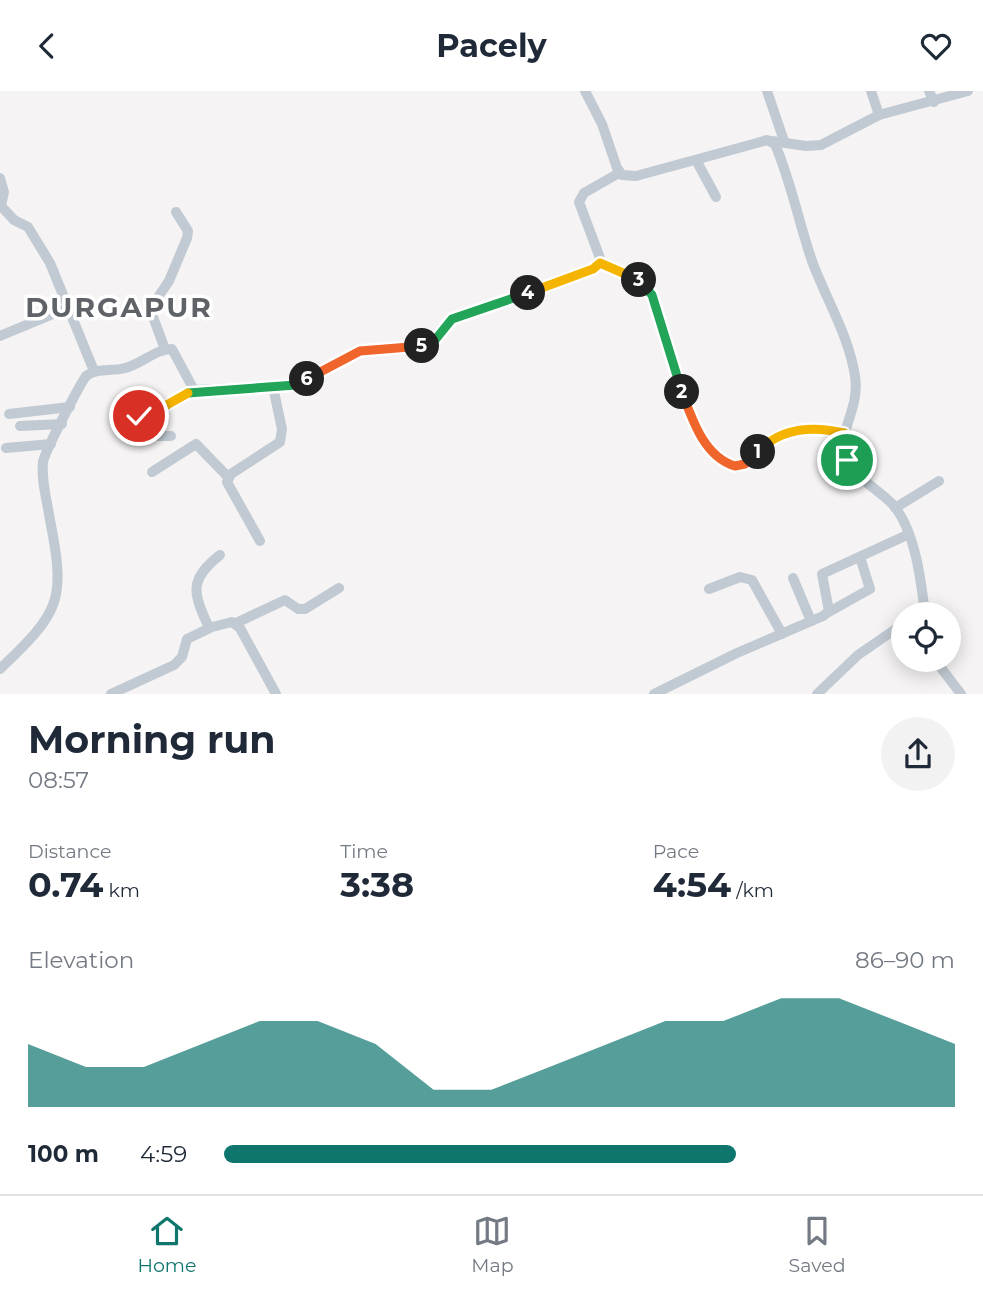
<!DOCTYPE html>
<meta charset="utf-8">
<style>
:root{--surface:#fff;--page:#f2f2f3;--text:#1f2937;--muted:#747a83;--line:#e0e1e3;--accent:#0f766e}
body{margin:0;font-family:Montserrat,sans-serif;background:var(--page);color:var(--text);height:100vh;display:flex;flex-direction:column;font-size:26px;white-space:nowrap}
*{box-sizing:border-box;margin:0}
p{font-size:23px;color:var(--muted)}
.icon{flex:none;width:38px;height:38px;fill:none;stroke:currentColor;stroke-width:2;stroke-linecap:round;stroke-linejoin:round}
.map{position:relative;height:603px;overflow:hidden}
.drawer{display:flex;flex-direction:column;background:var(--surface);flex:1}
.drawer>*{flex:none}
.buttons{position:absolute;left:891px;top:511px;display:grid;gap:14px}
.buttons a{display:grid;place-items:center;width:70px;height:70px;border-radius:50%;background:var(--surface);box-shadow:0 4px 18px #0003;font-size:35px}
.pin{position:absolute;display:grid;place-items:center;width:60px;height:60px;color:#fff;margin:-30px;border:4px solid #fff;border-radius:50%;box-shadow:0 2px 7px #0007}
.km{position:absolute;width:35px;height:35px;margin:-18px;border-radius:50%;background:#222;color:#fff;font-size:19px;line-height:35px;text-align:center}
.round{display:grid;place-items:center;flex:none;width:74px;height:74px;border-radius:37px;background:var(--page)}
.head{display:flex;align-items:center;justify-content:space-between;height:119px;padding:0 28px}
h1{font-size:38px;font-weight:700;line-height:52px}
.metrics{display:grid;grid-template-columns:repeat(3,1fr);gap:10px;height:119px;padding:7px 28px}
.metrics div{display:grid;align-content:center}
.metrics b{font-size:35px;font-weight:700}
.metrics small{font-size:19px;font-weight:400}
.metrics p{font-size:19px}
.chart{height:196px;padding:14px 28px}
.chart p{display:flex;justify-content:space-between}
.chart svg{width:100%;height:126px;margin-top:7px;fill:var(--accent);opacity:.7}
ul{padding:0 28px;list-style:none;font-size:23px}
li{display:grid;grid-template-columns:112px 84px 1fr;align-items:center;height:52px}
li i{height:18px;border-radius:9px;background:var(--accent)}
header{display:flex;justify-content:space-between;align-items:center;height:91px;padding:0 28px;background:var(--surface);font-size:32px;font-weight:700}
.dock{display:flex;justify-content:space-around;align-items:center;height:98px;border-top:2px solid var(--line);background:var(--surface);font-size:19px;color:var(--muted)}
.dock a{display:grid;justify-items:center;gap:4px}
.dock .on{color:var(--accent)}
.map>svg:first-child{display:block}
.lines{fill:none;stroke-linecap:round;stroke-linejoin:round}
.minor{stroke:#c1cad2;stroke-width:10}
.split-1-casing{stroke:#fff;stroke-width:14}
.split-2-casing{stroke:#fff;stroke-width:14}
.split-3-casing{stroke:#fff;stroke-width:14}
.split-4-casing{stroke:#fff;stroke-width:14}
.split-5-casing{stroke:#fff;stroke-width:14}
.split-6-casing{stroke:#fff;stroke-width:14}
.split-7-casing{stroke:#fff;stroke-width:14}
.split-8-casing{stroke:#fff;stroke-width:14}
.split-1{stroke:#f5b400;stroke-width:9}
.split-2{stroke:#f0652b;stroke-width:9}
.split-3{stroke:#22a559;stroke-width:9}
.split-4{stroke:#f5b400;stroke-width:9}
.split-5{stroke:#22a559;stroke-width:9}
.split-6{stroke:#f0652b;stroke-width:9}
.split-7{stroke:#22a559;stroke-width:9}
.split-8{stroke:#f5b400;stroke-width:9}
.labels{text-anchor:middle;stroke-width:7;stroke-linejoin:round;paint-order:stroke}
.district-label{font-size:28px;font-weight:bold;letter-spacing:2px;fill:#5f6368;stroke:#fff}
</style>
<header><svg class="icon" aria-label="back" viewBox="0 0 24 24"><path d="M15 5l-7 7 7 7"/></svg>Pacely<svg class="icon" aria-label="heart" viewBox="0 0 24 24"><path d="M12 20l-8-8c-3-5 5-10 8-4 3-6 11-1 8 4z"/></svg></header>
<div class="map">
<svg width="983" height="603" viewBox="0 0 983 603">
<rect width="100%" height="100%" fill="#f5f3f3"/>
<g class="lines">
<g class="minor">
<path d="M585 0 602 33 617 77 622 84 636 85 757 52 767 49 775 53C791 91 799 132 812 170 826 208 849 245 855 285 860 317 839 339 844 362 850 386 880 398 895 416 916 444 921 490 925 523"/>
<path d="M767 0 784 50"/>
<path d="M871 0 879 24"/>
<path d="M929 0 934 11"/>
<path d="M772 50 806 55 821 54 879 24 968 0"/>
<path d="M696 69 716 106"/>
<path d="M0 87 4 101 1 115"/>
<path d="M0 114 14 129 28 136 50 172 94 280"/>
<path d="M600 172 649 197C663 226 694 394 745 373 754 366 760 356 769 349 788 334 822 337 844 342"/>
<path d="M0 245 70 216"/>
<path d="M165 258 150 218 169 190 187 147 188 140 176 121"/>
<path d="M9 323 70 316"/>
<path d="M142 324 153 345H171"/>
<path d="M126 331 194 299"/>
<path d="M20 335 62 333"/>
<path d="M6 357 51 353"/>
<path d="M152 381 196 353 228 386"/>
<path d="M895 417 939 390"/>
<path d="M260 450 227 391 231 383 280 351 282 338 273 296"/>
<path d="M793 487 811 530"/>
<path d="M709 498 740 486 752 489 782 543"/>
<path d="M827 522 870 498 860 466"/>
<path d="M236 532 285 509 298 518H305L339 497"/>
<path d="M209 537C194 503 187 490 220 464"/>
<path d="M935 569 961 603"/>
<path d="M0 578C60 521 66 510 50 429 47 409 41 390 43 371 45 360 78 297 86 285 98 276 111 281 125 277 142 273 155 258 172 258L194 299 296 294 360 260 427 254 452 228 597 175 600 167 579 111 584 102 619 82"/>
<path d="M111 603 174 574 182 566 187 548 212 536 232 531 240 537 276 603"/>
<path d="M654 603 737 562 823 525 829 520 822 483 907 444"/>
<path d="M817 603 858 564 903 533"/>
</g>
</g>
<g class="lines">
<defs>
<path id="split-1" d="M758 361C781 336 813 335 844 342L847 369"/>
<path id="split-2" d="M682 301C692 328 704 366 735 375L745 373 758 361"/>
<path id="split-3" d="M639 189 652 204 682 301"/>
<path id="split-4" d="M528 202 593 178 600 172 639 189"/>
<path id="split-5" d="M422 255 435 249 452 228 528 202"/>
<path id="split-6" d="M307 288 360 260 422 255"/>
<path id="split-7" d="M188 302 296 294 307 288"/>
<path id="split-8" d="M139 325 156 320 188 302"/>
</defs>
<use href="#split-1" class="split-1-casing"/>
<use href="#split-2" class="split-2-casing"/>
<use href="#split-3" class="split-3-casing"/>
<use href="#split-4" class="split-4-casing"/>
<use href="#split-5" class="split-5-casing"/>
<use href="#split-6" class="split-6-casing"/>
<use href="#split-7" class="split-7-casing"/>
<use href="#split-8" class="split-8-casing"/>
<use href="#split-1" class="split-1"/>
<use href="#split-2" class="split-2"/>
<use href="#split-3" class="split-3"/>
<use href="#split-4" class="split-4"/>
<use href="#split-5" class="split-5"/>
<use href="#split-6" class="split-6"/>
<use href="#split-7" class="split-7"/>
<use href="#split-8" class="split-8"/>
</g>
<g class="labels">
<g class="district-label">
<text x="119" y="226">DURGAPUR</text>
</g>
</g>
</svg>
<div class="buttons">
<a><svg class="icon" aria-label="locate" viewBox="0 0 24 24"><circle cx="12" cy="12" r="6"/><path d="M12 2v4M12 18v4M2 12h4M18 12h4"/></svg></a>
</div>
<div class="pin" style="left:847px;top:369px;background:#1e9e55"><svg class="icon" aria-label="arrive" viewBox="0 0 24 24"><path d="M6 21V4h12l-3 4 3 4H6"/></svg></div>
<div class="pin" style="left:139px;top:325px;background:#d93025"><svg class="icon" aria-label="check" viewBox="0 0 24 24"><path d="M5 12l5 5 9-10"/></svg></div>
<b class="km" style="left:758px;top:361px">1</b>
<b class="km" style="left:682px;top:301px">2</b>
<b class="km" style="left:639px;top:189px">3</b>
<b class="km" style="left:528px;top:202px">4</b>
<b class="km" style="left:422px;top:255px">5</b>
<b class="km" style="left:307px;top:288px">6</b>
</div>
<section class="drawer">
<div class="head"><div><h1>Morning run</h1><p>08:57</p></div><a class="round"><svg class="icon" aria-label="share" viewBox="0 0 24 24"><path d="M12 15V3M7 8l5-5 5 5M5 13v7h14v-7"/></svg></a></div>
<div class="metrics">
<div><p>Distance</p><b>0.74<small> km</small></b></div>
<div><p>Time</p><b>3:38</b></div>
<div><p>Pace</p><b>4:54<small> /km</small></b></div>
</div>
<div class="chart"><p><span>Elevation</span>86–90 m</p>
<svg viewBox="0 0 160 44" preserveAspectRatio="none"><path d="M0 44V22L10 30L20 30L30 22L40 14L50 14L60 22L70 38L80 38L90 30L100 22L110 14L120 14L130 6L140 6L150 14L160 22V44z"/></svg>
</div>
<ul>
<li><b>100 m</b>4:59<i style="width:70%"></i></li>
</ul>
</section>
<nav class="dock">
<a class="on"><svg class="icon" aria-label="home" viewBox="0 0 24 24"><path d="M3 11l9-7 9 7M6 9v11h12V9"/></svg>Home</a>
<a><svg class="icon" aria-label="map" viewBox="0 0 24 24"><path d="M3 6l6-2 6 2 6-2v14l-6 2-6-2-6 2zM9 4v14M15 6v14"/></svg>Map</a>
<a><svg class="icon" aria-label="saved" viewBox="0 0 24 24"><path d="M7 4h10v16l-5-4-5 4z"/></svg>Saved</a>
</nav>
